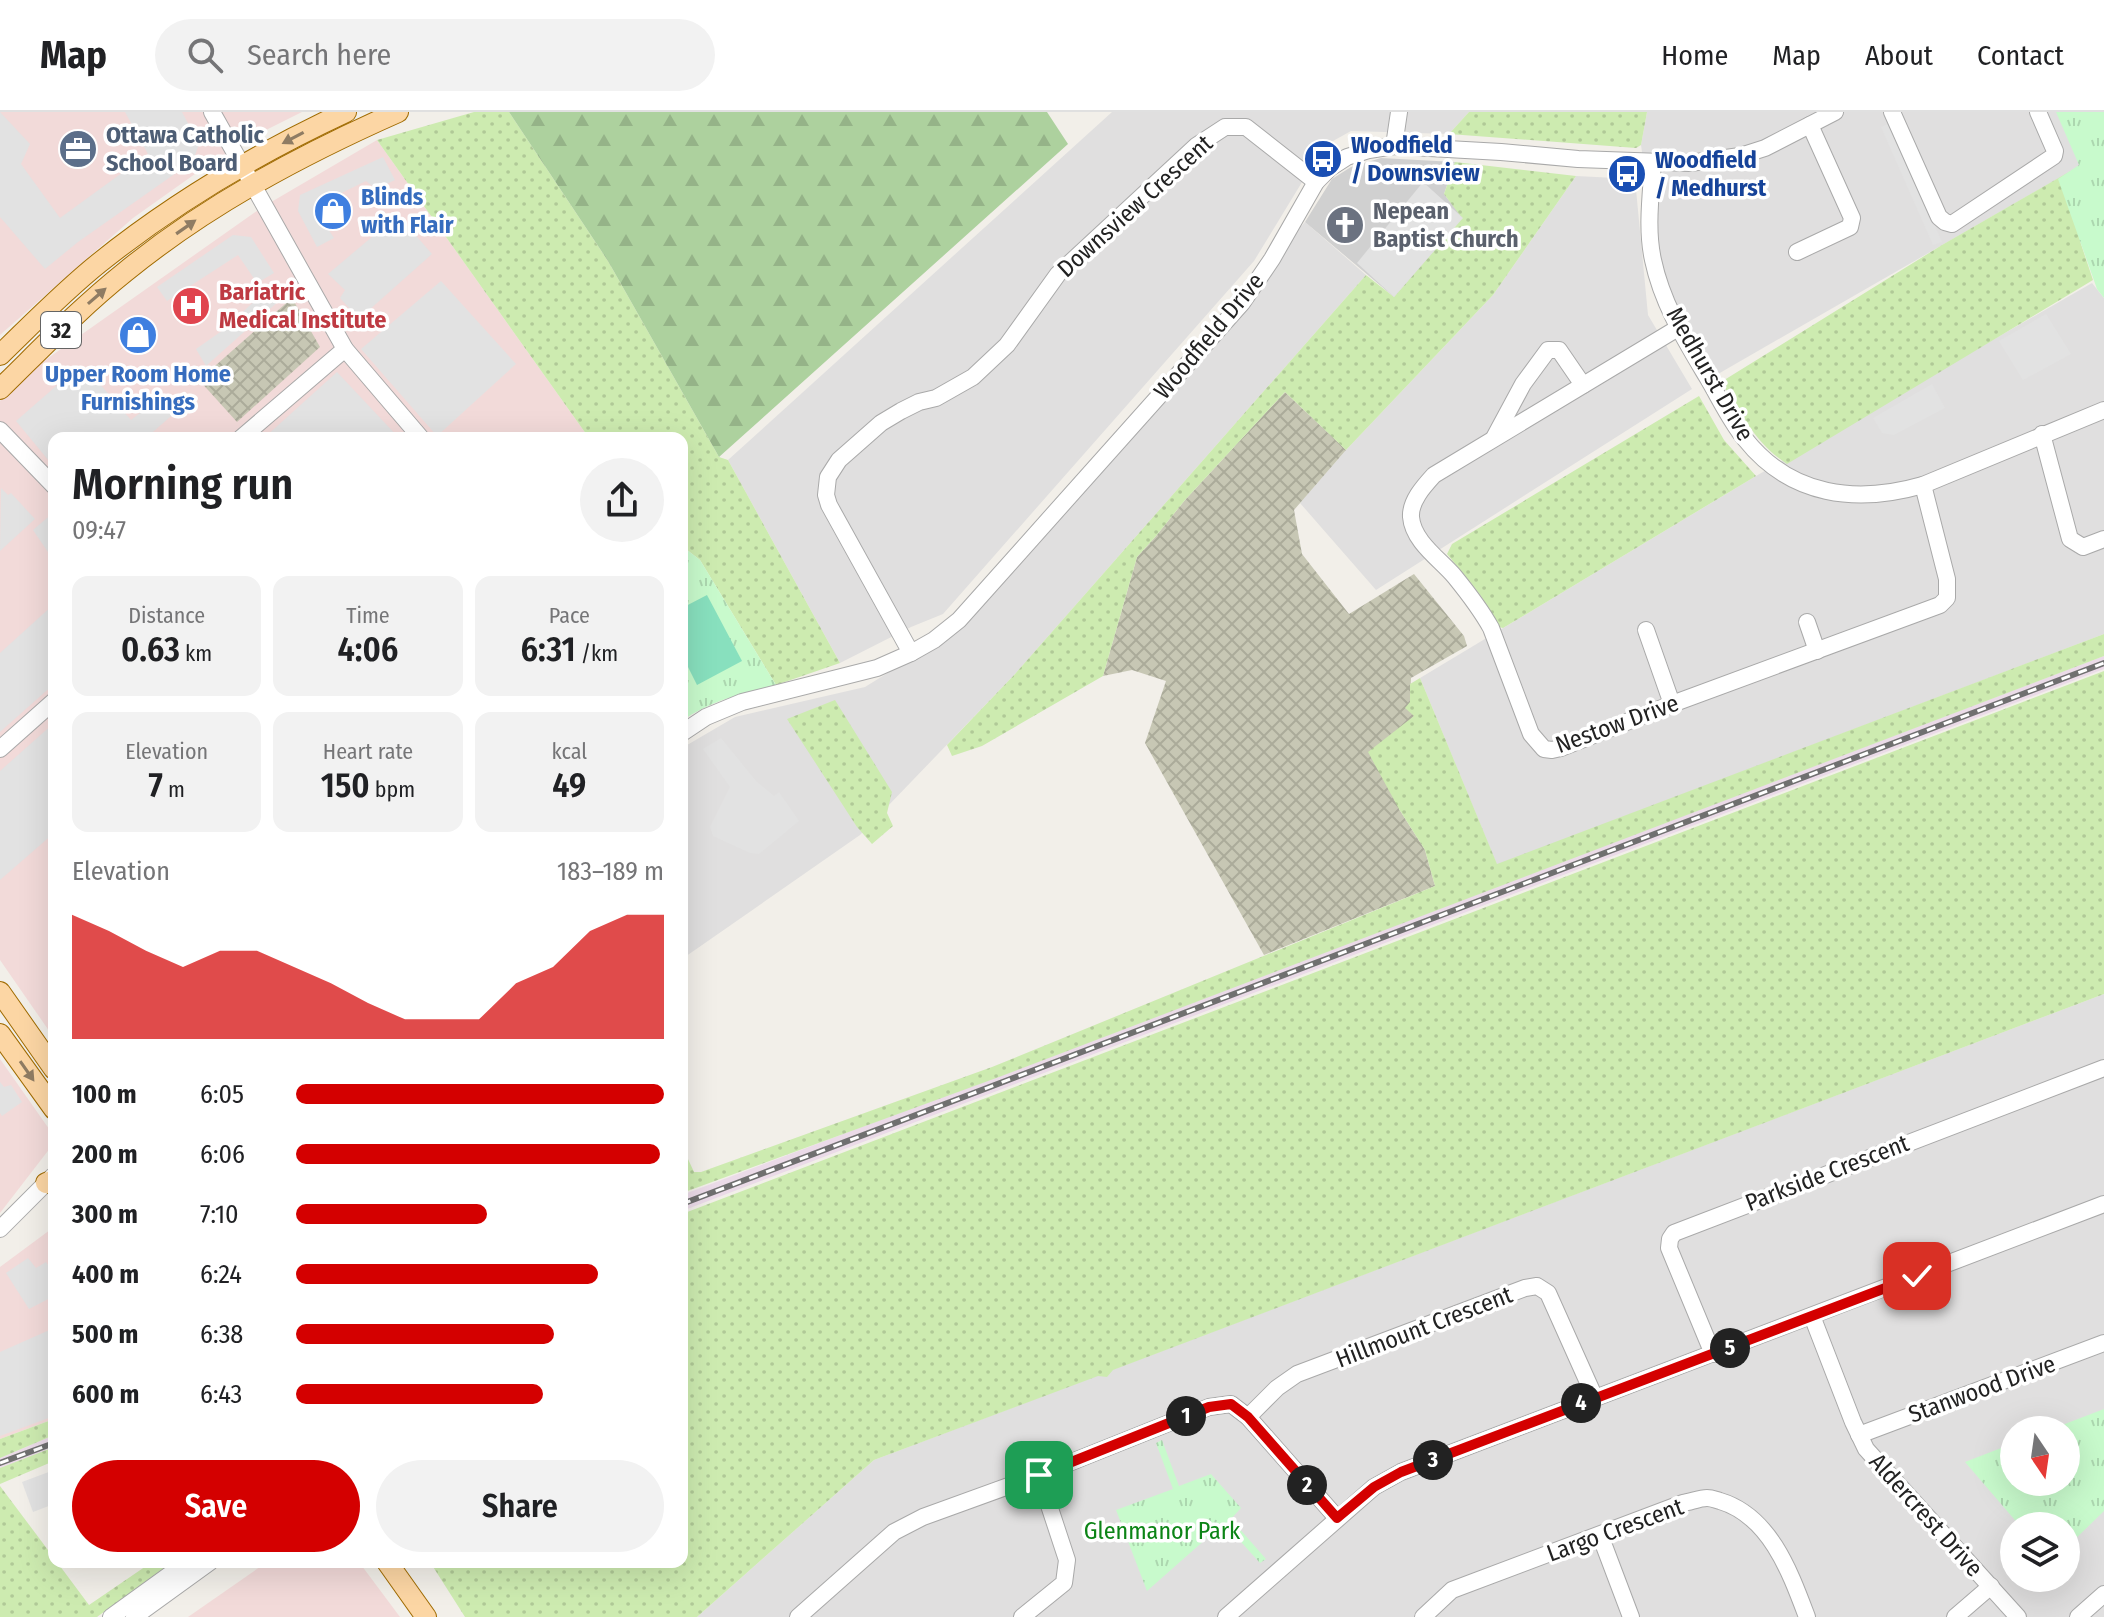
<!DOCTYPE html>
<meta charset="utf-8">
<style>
:root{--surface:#fff;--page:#f2f2f2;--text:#202124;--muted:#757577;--line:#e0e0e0;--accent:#d40000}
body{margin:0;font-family:"Fira Sans Condensed",sans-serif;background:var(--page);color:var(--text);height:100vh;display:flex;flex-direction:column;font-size:30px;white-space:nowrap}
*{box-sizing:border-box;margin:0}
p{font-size:26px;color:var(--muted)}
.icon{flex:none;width:44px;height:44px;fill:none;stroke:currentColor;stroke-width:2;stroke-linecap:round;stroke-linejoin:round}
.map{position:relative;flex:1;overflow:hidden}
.side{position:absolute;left:48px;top:320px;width:640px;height:1136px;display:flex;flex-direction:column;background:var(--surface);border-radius:16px;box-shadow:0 8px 32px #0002}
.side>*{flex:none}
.needle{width:52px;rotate:167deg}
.controls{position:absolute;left:2000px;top:1304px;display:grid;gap:16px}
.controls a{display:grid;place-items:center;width:80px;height:80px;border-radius:50%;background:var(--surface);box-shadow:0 8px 32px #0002;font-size:40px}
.pin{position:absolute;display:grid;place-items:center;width:68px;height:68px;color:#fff;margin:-34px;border-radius:16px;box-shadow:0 4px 12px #0006}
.km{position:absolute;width:40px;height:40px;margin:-20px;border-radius:50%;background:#222;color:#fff;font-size:22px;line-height:40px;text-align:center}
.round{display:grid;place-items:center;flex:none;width:84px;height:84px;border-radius:42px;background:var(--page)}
.summary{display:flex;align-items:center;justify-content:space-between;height:136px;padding:0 24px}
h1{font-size:44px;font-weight:600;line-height:60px}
.stats{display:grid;grid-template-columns:repeat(3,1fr);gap:12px;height:136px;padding:8px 24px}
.stats div{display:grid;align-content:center;border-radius:16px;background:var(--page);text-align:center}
.stats b{font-size:34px;font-weight:600}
.stats small{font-size:22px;font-weight:400}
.stats p{font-size:22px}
.chart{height:224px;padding:16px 24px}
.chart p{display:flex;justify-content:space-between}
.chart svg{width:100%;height:144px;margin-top:8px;fill:var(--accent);opacity:.7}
.button{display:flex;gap:16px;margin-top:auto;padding:16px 24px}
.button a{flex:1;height:92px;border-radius:48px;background:var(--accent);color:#fff;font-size:32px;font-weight:600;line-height:92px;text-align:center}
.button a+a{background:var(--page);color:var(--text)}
ul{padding:0 24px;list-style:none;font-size:26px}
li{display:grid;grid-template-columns:128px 96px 1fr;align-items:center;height:60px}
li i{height:20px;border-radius:10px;background:var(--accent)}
header{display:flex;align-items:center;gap:48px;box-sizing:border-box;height:112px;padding:0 40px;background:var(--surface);border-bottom:2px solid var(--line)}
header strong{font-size:38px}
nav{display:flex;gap:44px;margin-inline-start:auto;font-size:28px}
.search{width:560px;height:72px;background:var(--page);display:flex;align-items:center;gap:20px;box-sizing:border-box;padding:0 28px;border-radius:44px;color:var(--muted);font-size:30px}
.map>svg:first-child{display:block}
.residential{fill:#e0dfdf;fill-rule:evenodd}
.commercial{fill:#f2dad9}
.industrial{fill:#ebdbe8}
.religious{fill:#d0d0d0}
.construction{fill:url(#construction-cross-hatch)}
.grass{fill:url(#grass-dots)}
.forest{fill:url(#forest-firs)}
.park{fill:url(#park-tufts)}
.pitch{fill:#88e0be}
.parking{fill:#e2e2e2}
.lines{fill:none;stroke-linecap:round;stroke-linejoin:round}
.minor-casing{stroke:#a9a9a9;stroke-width:18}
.major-casing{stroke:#a06b00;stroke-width:22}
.minor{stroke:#fff;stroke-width:16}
.major{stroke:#fcd6a4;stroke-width:20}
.rail-casing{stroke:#707070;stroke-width:6}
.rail{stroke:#fff;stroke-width:3;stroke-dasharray:9;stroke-linecap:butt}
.oneway{fill:#8f7c63}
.route-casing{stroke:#fff;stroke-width:16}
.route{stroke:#d40000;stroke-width:10}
.labels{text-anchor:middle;stroke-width:7;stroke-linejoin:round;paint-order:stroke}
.shield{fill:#fff;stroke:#646464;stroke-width:2}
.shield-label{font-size:22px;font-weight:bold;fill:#222}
.service-label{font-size:24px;font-weight:bold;fill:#4e5e75;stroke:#fff;text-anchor:start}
.transit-label{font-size:24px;font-weight:bold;fill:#164399;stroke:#fff;text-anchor:start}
.shop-label{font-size:24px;font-weight:bold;fill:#366cbe;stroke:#fff;text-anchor:start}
.street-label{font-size:24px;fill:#222;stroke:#fff}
.worship-label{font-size:24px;font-weight:bold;fill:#5b616d;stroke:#fff;text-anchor:start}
.health-label{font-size:24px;font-weight:bold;fill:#be3a42;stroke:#fff;text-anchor:start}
.park-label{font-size:24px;fill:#0c8416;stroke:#fff}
</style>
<header>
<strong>Map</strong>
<div class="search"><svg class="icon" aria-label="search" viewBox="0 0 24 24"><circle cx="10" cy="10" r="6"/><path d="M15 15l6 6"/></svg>Search here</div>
<nav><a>Home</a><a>Map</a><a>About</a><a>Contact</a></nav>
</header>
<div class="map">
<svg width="2104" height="1505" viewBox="0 0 2104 1505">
<defs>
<pattern id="construction-cross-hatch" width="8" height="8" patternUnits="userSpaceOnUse" patternTransform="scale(2)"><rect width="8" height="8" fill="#c7c7b4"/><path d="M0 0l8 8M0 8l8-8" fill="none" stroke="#abab9a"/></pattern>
<pattern id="grass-dots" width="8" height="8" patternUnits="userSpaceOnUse" patternTransform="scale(2)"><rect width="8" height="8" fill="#cdebb0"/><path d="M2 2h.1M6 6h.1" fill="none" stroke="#b0c997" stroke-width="1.8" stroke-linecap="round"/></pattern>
<pattern id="forest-firs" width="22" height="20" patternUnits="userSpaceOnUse" patternTransform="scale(2)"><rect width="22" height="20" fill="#add19e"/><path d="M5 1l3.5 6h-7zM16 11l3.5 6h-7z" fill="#95b388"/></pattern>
<pattern id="park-tufts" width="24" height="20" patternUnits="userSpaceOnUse" patternTransform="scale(2)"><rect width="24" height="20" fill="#c8facc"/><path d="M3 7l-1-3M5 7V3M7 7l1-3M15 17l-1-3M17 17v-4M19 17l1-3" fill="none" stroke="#acd6af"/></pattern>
</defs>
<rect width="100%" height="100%" fill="#f2efe9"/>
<g class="residential">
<path d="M1112 0H1469L1449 22 1351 19 1324 34 1254 149 943 502 911 515 840 551 728 348Z"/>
<path d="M1647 0H2104V40L1718 262 1679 201 1658 149 1641 33Z"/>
<path d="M1576 64 1635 67 1648 203 1692 277 1376 478 1300 391 1346 338 1493 183Z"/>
<path d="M1305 110 1366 163 1015 562 860 723 682 847V636L735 605 865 575 936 531Z"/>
<path d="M2092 171 2104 186V522L1497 753 1420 566 1756 364Z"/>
<path d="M2104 882V1505H697L874 1348ZM2014 1318H2066V1370H2014ZM2014 1414H2066V1466H2014Z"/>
</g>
<g class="commercial">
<path d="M0 0H302L268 17 202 57 133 106 0 223Z"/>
<path d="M377 28 589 326H54V926L0 848V289L27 261 261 96Z"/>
<path d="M0 947 54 1024V1031L0 1101Z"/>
<path d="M54 1115V1307L0 1327V1155Z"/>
<path d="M267 1450H359L400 1505H188Z"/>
</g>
<g class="industrial">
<path d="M2104 544V557L682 1099V1083Z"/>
<path d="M54 1323V1336L0 1356V1346Z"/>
</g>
<path class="religious" d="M1381 46 1455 50 1444 82 1463 106 1394 185 1305 110 1332 67 1351 55Z"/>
<g class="construction">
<path d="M292 186 320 235 237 310 199 268Z"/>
<path d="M1285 280 1346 338 1294 398 1302 442 1349 502 1414 462 1464 524 1467 534 1411 566 1410 590 1415 604 1399 697 1425 738 1435 774 1264 843 1145 631 1166 569 1132 558 1103 564 1137 445 1156 424 1185 388Z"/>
</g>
<g class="grass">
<path d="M474 0H509L608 149 719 345 728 348 840 551 776 573 700 448 682 434V326H589L377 28Z"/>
<path d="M1469 0H1647L1641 33 1636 36 1449 22Z"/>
<path d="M1455 50 1576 64 1493 183 1346 338 1285 280 1185 388 1156 424 1137 445 1103 564 982 634 952 644 947 633 1015 562 1366 163 1394 185 1462 106 1444 82Z"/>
<path d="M2074 57 2080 129 2093 168 1787 352C1756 332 1740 300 1721 270L1942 133Z"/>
<path d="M1699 284 1724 328 1756 364 1503 516 1499 515C1487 488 1466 465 1447 442L1452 432Z"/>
<path d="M2104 522V544L999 965 682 1081V1034L694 1060H701L992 955 1435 774 1425 738 1399 697 1368 640 1414 604 1405 596 1410 590V572L1420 566 1497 752Z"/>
<path d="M2104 559V882L1113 1258 1107 1265 1098 1264 874 1348 697 1505H465L430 1450H682V1102Z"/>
<path d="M835 588 892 680 887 701 893 714 872 732 857 715 787 607Z"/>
<path d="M54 1307V1323L0 1346V1327Z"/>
<path d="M54 1335V1349L0 1372V1356Z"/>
<path d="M0 1374 54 1446V1450H57L89 1493 152 1450H172L97 1505H0Z"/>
</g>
<path class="forest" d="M509 0H1047L1068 32 719 345 608 149Z"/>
<g class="park">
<path d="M2056 0H2104V186L2097 177 2058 67 2079 53Z"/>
<path d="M682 434 700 448 776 573C744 581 709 589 682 609Z"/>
<path d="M2104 1297V1399L2066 1436V1414H2020L1965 1350 2014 1331V1370H2066V1318H2049Z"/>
<path d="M1162 1328 1179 1374 1211 1362 1241 1396 1231 1407 1266 1447 1260 1451 1224 1411 1147 1479 1116 1398 1173 1377 1156 1331Z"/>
</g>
<path class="pitch" d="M707 483 742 549 697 573 682 543V496Z"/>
<g class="parking">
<path d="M0 0 30 32 21 52 60 106 148 42 125 0H182L199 32 193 49 78 130 45 157 0 105Z"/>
<path d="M1890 11 1942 130 1933 133 1881 15Z"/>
<path d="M383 45 395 68 376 77 366 69 323 90 319 103 334 126 317 135 298 99 300 83Z"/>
<path d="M1423 70 1463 106 1394 185 1357 151Z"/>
<path d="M398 103 432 142 359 207 340 186 345 178 328 162Z"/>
<path d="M233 123 251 125 274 161 257 171 238 143 167 189 157 175Z"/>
<path d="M441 169 516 252 437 324 361 237Z"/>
<path d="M264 180 278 181 281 187 206 254 196 237 226 216Z"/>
<path d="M2046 202 2071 242 2023 268 1999 229Z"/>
<path d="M337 260 399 326H264Z"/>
<path d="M70 262 93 264 131 308 163 283 178 298 146 326H54V355L16 309Z"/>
<path d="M1932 272 1945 296 1894 323 1882 321 1873 306Z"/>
<path d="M1 376 8 383 11 381 35 407 0 439Z"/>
<path d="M54 400V449L33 418Z"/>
<path d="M53 493 54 572 0 620V541Z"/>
<path d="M54 611V721L0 768V659Z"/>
<path d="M721 626 756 669 774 684 779 680 799 709 759 742 750 741 713 724 710 715 730 675 703 637Z"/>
<path d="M0 970 4 975 11 973 22 990 2 1004 0 1001Z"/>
<path d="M28 1146 36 1156 46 1150 54 1162V1184L29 1197 6 1161Z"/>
<path d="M54 1216V1304L0 1324V1240Z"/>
<path d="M54 1358V1392L33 1400 22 1370Z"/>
</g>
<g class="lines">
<defs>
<g id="minor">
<path d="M212 0 345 237 421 326"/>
<path d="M1892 0 1939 105 1945 110 1952 112 2054 44 2055 39 2038 0"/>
<path d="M1394 34 1399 0"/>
<path d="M1653 50C1651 82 1646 117 1653 148 1662 191 1685 228 1707 265 1719 285 1730 309 1745 327 1791 385 1857 392 1923 373L2104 298"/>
<path d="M1797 140 1850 115 1852 106 1810 13"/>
<path d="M1678 216 1434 363C1424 374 1410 389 1411 405 1413 430 1441 448 1455 465 1468 481 1481 498 1491 516L1531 622 1544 637 1552 638 1561 636 1672 592 1940 493 1947 486V467L1923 373"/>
<path d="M0 318 54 374"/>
<path d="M2042 322 2070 427 2083 435 2104 427"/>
<path d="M1495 324 1523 272 1548 238H1559L1583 273"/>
<path d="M241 326 345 237"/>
<path d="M1807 510 1817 539"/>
<path d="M1646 518 1672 592"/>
<path d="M911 541 829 393 826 383 828 365 839 348 881 311 901 299 919 290 936 286 973 265 1007 233 1058 162 1196 34 1225 15H1246L1316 70"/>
<path d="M682 621 706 605 742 590 877 556 911 541 934 528 959 508 1242 191 1272 147 1316 70 1330 56 1347 45 1369 38 1394 34 1501 40 1578 47 1690 51 1740 44 1765 36 1835 0"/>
<path d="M0 637 54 589"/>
<path d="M0 1117 53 1064"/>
<path d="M1812 1204 1853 1310 1866 1337 2018 1505"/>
<path d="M1713 1242 1669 1136 1670 1127 1674 1121 2104 956"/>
<path d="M1248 1305 1277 1276 1297 1262 1525 1176 1537 1174 1548 1181 1595 1286"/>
<path d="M1859 1323 2104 1231"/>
<path d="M1600 1423 1631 1505"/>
<path d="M111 1505 187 1450"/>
<path d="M134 1505 210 1450"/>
<path d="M798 1505 894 1420 923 1405 1039 1363 1209 1295 1231 1292 1248 1305 1337 1406"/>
<path d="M1022 1505 1064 1471 1067 1448 1039 1363"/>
<path d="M1226 1505 1374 1375 1401 1360 2104 1092"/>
<path d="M1423 1505 1452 1478 1683 1391C1690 1390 1700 1386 1707 1386 1712 1386 1716 1388 1720 1389 1770 1404 1790 1460 1807 1505"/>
<path d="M1955 1505 1991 1474"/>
<path d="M2078 1505 2104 1482"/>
</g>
<g id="major">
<path d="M0 243C32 212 64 179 99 151 175 90 258 41 346 0"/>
<path d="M0 277C41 237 80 196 125 160 207 93 301 43 398 0"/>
<path d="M0 880 54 957"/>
<path d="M0 922 54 997"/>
<path d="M46 1071 54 1068"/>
<path d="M387 1450 426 1505"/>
</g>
</defs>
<use href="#minor" class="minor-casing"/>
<use href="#major" class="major-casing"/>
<use href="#minor" class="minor"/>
<use href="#major" class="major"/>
<defs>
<g id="rail">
<path d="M682 1092 2104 551"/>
<path d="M0 1351 54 1331"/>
</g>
</defs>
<use href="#rail" class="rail-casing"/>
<use href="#rail" class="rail"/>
</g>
<defs><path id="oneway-solid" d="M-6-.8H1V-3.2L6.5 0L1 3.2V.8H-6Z" transform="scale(2)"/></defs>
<g class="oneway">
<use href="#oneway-solid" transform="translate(293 26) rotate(152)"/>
<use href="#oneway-solid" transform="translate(186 115) rotate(-35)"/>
<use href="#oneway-solid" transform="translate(97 184) rotate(-41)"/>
<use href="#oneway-solid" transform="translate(27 959) rotate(55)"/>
</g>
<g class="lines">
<defs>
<path id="route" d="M1039 1363 1209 1295 1231 1292 1248 1305 1337 1406 1374 1375 1401 1360 1917 1164"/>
</defs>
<use href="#route" class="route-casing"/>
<use href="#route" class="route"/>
</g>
<defs>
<symbol id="office-disc" viewBox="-11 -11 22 22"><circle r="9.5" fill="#5c6f8a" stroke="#fff"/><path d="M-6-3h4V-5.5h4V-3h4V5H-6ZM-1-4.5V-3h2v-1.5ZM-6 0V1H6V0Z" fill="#fff"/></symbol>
<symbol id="bus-disc" viewBox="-11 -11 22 22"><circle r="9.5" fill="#1a4fb4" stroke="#fff"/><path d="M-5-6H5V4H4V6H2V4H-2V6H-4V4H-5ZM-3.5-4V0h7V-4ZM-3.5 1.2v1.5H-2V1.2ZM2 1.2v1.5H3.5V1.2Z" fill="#fff"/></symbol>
<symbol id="shop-disc" viewBox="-11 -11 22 22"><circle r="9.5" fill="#3f7fe0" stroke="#fff"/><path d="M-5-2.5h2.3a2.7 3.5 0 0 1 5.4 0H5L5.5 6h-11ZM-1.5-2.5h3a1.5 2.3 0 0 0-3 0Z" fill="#fff"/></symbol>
<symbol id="church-disc" viewBox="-11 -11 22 22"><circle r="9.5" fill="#6b7280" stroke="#fff"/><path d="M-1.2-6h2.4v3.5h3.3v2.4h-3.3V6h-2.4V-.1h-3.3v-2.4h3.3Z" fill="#fff"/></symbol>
<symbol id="hospital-disc" viewBox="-11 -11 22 22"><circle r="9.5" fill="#e0444e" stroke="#fff"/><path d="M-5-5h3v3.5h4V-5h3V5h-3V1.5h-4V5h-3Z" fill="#fff"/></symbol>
</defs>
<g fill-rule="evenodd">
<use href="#office-disc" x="56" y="15" width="44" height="44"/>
<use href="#bus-disc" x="1301" y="25" width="44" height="44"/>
<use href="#bus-disc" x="1605" y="40" width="44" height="44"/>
<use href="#shop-disc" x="311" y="77" width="44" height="44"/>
<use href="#church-disc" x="1323" y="91" width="44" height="44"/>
<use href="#hospital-disc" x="169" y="172" width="44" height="44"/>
<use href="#shop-disc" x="116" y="201" width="44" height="44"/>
</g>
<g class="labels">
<rect class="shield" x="41" y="200" width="40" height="36" rx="6"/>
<g class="shield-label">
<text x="61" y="226">32</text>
</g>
<g class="service-label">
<text x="106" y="31">Ottawa Catholic<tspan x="106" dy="28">School Board</tspan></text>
</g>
<g class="transit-label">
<text x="1351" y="41">Woodfield<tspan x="1351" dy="28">/ Downsview</tspan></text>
<text x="1655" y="56">Woodfield<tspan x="1655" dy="28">/ Medhurst</tspan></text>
</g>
<g class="shop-label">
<text x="361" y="93">Blinds<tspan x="361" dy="28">with Flair</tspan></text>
<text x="138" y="270" text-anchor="middle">Upper Room Home<tspan x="138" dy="28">Furnishings</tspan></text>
</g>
<g class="street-label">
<text transform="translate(1135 94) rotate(-42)" y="8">Downsview Crescent</text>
<text transform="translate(1209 224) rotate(-50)" y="8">Woodfield Drive</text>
<text transform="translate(1710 262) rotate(60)" y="8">Medhurst Drive</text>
<text transform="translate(1617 612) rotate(-20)" y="8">Nestow Drive</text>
<text transform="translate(1827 1061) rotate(-21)" y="8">Parkside Crescent</text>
<text transform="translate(1424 1215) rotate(-21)" y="8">Hillmount Crescent</text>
<text transform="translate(1982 1277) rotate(-20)" y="8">Stanwood Drive</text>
<text transform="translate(1926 1403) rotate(48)" y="8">Aldercrest Drive</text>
<text transform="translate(1615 1418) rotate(-20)" y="8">Largo Crescent</text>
</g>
<g class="worship-label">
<text x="1373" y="107">Nepean<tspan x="1373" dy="28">Baptist Church</tspan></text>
</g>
<g class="health-label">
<text x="219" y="188">Bariatric<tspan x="219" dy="28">Medical Institute</tspan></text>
</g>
<g class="park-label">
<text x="1162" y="1427">Glenmanor Park</text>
</g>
</g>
</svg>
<div class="controls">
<a><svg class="needle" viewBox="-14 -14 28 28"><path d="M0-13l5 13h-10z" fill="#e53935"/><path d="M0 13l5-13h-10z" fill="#757577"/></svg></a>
<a><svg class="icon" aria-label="layers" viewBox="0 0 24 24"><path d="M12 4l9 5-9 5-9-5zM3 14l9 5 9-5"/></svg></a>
</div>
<div class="pin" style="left:1039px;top:1363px;background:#1e9e55"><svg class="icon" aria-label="arrive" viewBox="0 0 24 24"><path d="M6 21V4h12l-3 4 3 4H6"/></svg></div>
<div class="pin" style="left:1917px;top:1164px;background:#d93025"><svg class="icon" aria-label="check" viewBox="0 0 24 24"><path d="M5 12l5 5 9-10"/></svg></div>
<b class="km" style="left:1186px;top:1304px">1</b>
<b class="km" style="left:1307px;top:1373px">2</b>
<b class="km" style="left:1433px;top:1348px">3</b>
<b class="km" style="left:1581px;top:1291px">4</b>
<b class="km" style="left:1730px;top:1236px">5</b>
<section class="side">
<div class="summary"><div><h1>Morning run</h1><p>09:47</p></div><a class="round"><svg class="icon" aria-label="share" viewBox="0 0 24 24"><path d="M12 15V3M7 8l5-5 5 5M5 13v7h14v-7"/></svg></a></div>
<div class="stats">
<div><p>Distance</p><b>0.63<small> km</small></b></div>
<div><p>Time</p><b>4:06</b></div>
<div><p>Pace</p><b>6:31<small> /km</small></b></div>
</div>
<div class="stats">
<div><p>Elevation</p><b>7<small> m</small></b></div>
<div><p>Heart rate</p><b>150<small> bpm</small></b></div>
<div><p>kcal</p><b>49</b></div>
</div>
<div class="chart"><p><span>Elevation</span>183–189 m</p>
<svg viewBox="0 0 160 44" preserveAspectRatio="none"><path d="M0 44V6L10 11L20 17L30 22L40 17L50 17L60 22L70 27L80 33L90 38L100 38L110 38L120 27L130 22L140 11L150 6L160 6V44z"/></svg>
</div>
<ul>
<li><b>100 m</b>6:05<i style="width:100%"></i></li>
<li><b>200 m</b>6:06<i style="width:99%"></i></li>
<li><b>300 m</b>7:10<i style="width:52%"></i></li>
<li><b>400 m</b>6:24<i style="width:82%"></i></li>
<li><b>500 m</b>6:38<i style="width:70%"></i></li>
<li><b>600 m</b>6:43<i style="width:67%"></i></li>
</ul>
<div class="button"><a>Save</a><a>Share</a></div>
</section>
</div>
